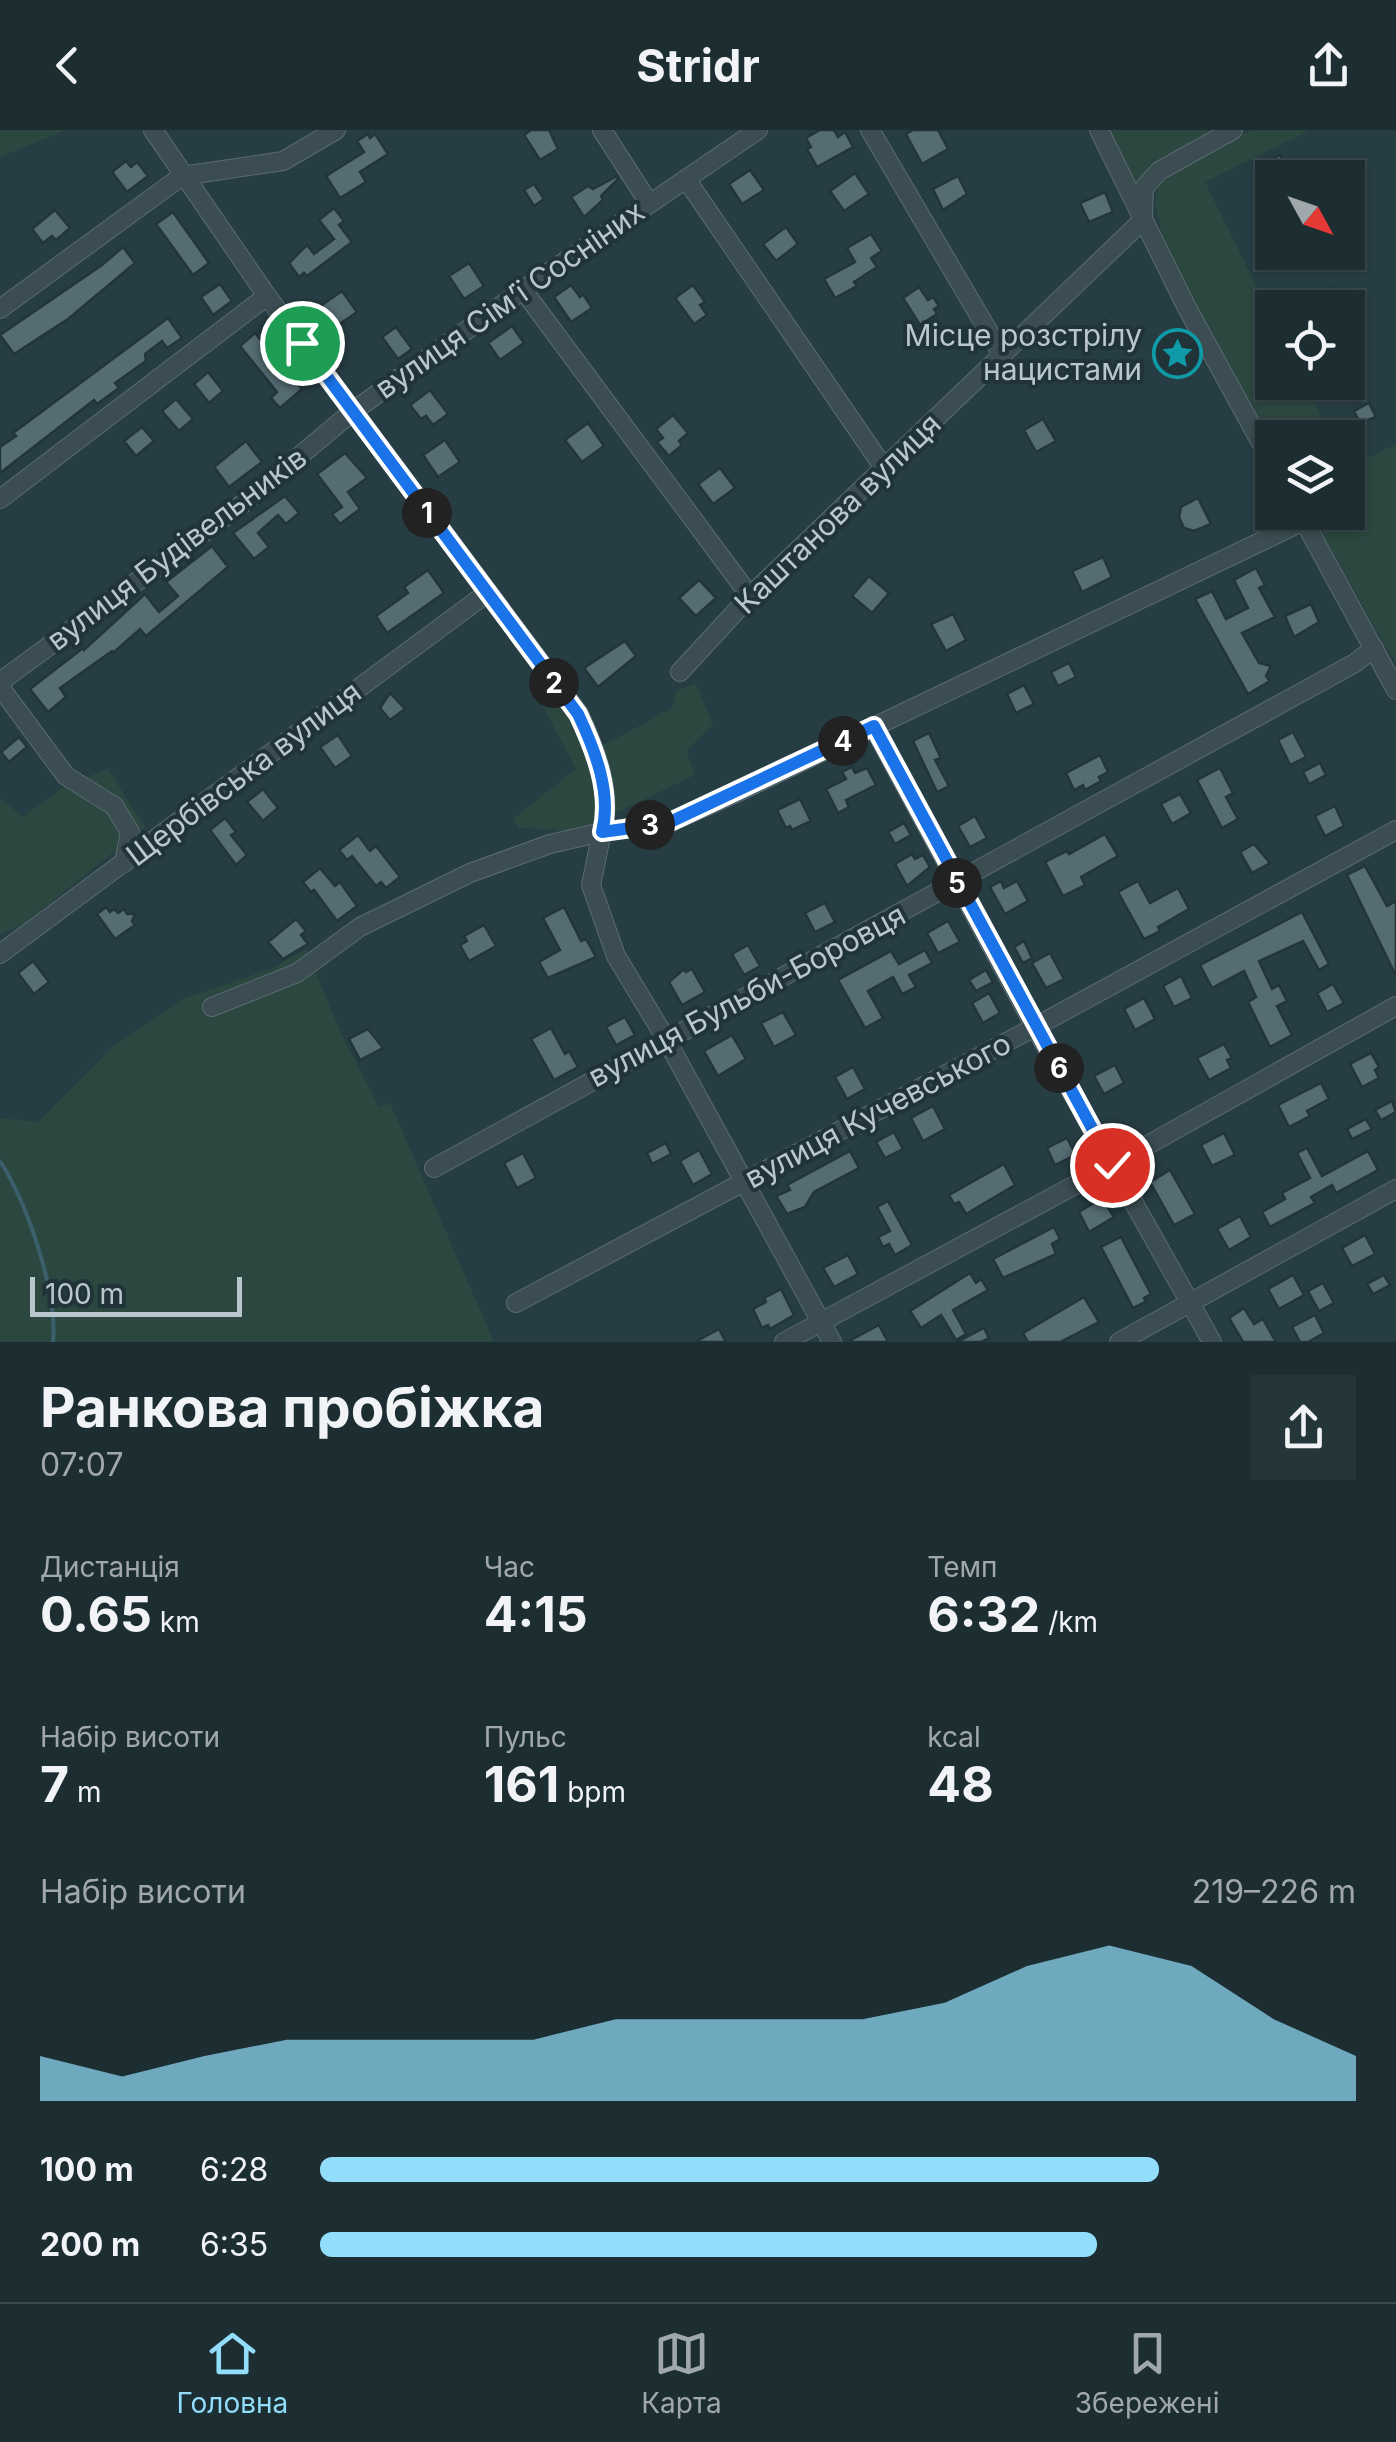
<!DOCTYPE html>
<html lang="uk">
<meta charset="utf-8">
<style>
:root{--surface:#1d2e33;--page:#25363b;--text:#f1f3f6;--muted:#a0a8ac;--line:#3b4a4e;--accent:#91ddfa}
body{margin:0;font-family:Inter,sans-serif;background:var(--page);color:var(--text);height:100vh;display:flex;flex-direction:column;font-size:38px;white-space:nowrap}
*{box-sizing:border-box;margin:0}
p{font-size:32px;color:var(--muted)}
.icon{flex:none;width:55px;height:55px;fill:none;stroke:currentColor;stroke-width:2;stroke-linecap:round;stroke-linejoin:round}
.map{position:relative;height:1212px;overflow:hidden}
.side{display:flex;flex-direction:column;background:var(--surface);flex:1}
.side>*{flex:none}
.needle{width:65px;rotate:130deg}
.fabs{position:absolute;left:1255px;top:30px;display:grid;gap:20px}
.fabs a{display:grid;place-items:center;width:110px;height:110px;border-radius:0px;background:var(--surface);box-shadow:0 2px 8px #0004,0 0 0 2px var(--line);font-size:50px}
.scale{position:absolute;left:30px;bottom:25px;width:212px;box-sizing:border-box;padding-left:10px;border:5px solid #b9c7cd;border-top:0;font-size:28px;line-height:35px;white-space:nowrap;color:#b9c7cd;-webkit-text-stroke:8px #203339;paint-order:stroke}
.pin{position:absolute;display:grid;place-items:center;width:85px;height:85px;color:#fff;margin:-42px;border:5px solid #fff;border-radius:50%;box-shadow:0 2px 10px #0007}
.km{position:absolute;width:50px;height:50px;margin:-25px;border-radius:50%;background:#222;color:#fff;font-size:28px;line-height:50px;text-align:center}
.round{display:grid;place-items:center;flex:none;width:105px;height:105px;border-radius:0px;background:var(--page)}
.headline{display:flex;align-items:center;justify-content:space-between;height:170px;padding:0 40px}
h1{font-size:55px;font-weight:700;line-height:75px}
.metrics{display:grid;grid-template-columns:repeat(3,1fr);gap:15px;height:170px;padding:10px 40px}
.metrics div{display:grid;align-content:center}
.metrics b{font-size:50px;font-weight:700}
.metrics small{font-size:28px;font-weight:400}
.metrics p{font-size:28px}
.chart{height:280px;padding:20px 40px}
.chart p{display:flex;justify-content:space-between}
.chart svg{width:100%;height:180px;margin-top:10px;fill:var(--accent);opacity:.7}
ul{padding:0 40px;list-style:none;font-size:32px}
li{display:grid;grid-template-columns:160px 120px 1fr;align-items:center;height:75px}
li i{height:25px;border-radius:12px;background:var(--accent)}
header{display:flex;justify-content:space-between;align-items:center;height:130px;padding:0 40px;background:var(--surface);font-size:45px;font-weight:700}
.tab-bar{display:flex;justify-content:space-around;align-items:center;height:140px;border-top:2px solid var(--line);background:var(--surface);font-size:28px;color:var(--muted)}
.tab-bar a{display:grid;justify-items:center;gap:5px}
.tab-bar .selected{color:var(--accent)}
.map>svg:first-child{display:block}
.green{fill:#2b4740}
.lines{fill:none;stroke-linecap:round;stroke-linejoin:round}
.stream{stroke:#3b5f6b;stroke-width:4}
.building{fill:#556c73;stroke:#22353b;stroke-width:2.5}
.minor-casing{stroke:#5a6b71;stroke-width:20}
.minor{stroke:#3b4d53;stroke-width:18}
.route-casing{stroke:#fff;stroke-width:20}
.route{stroke:#1a73e8;stroke-width:12}
.labels{text-anchor:middle;stroke-width:8;stroke-linejoin:round;paint-order:stroke}
.street-label{font-size:30px;fill:#b9c7cd;stroke:#203339}
.poi-label{font-size:30px;fill:#b9c7cd;stroke:#203339;text-anchor:end}
</style>
<header><svg class="icon" aria-label="back" viewBox="0 0 24 24"><path d="M15 5l-7 7 7 7"/></svg>Stridr<svg class="icon" aria-label="share" viewBox="0 0 24 24"><path d="M12 15V3M7 8l5-5 5 5M5 13v7h14v-7"/></svg></header>
<div class="map">
<svg width="1396" height="1212" viewBox="0 0 1396 1212">
<rect width="100%" height="100%" fill="#273d44"/>
<g class="green">
<path d="M0 0H66L0 27Z"/>
<path d="M1100 0H1211L1127 57Z"/>
<path d="M1252 0H1310L1205 52 1272 188V252L1305 253 1332 307 1272 308V313L1165 120 1155 72 1160 50 1189 29Z"/>
<path d="M1396 314V535L1311 383 1348 382V338Z"/>
<path d="M696 554 713 594 686 621 695 645 578 701 519 698 513 689 576 639 543 576 559 572 570 584 586 621 616 609 673 577 676 561Z"/>
<path d="M108 639 145 697 25 793 0 805V668L23 687 65 656Z"/>
<path d="M306 819 342 905 379 977 390 973 494 1212H0V988L38 992 113 916 181 870 275 837Z"/>
</g>
<g class="lines">
<path class="stream" d="M0 1031C27 1073 58 1162 53 1212"/>
</g>
<g class="building">
<path d="M531 0H549L558 19 540 30 524 5Z"/>
<path d="M820 0H834L838 7 845 2 853 17 817 37 807 19 811 17 806 8Z"/>
<path d="M913 0H938L948 19 922 34 906 4Z"/>
<path d="M368 4 370 8 375 4 388 24 360 42 366 52 340 68 326 46 364 22 357 11Z"/>
<path d="M1280 25 1290 48H1272V75L1254 38Z"/>
<path d="M126 31 131 37 137 32 148 46 127 62 112 42Z"/>
<path d="M750 40 764 60 742 74 729 54Z"/>
<path d="M855 43 869 64 844 81 830 61Z"/>
<path d="M617 46 618 49 601 66 603 70 584 87 571 67 588 56 593 59Z"/>
<path d="M958 46 967 64 943 80 933 59Z"/>
<path d="M534 54 544 69 534 76 524 60Z"/>
<path d="M1105 62 1113 82 1089 92 1080 73Z"/>
<path d="M334 78 344 91 339 95 352 112 307 146 304 143 299 147 289 133 307 115 314 124 334 109 319 90Z"/>
<path d="M55 80 70 98 56 110 52 106 43 113 32 99Z"/>
<path d="M173 82 209 133 193 145 156 94Z"/>
<path d="M786 97 798 114 776 131 763 114Z"/>
<path d="M871 104 882 121 871 128 877 137 854 152 857 156 835 168 824 149 855 132 847 118Z"/>
<path d="M123 117 135 133 68 189 14 224 0 205 102 135Z"/>
<path d="M469 133 484 156 464 169 449 146Z"/>
<path d="M220 154 232 171 213 185 201 167Z"/>
<path d="M571 155 580 167 583 164 592 178 571 192 554 167Z"/>
<path d="M693 155 705 172 700 175 707 185 694 194 675 168Z"/>
<path d="M919 157 928 170 933 167 939 176 934 179 937 184 920 195 903 168Z"/>
<path d="M1331 158 1348 166 1345 178H1327Z"/>
<path d="M342 161 357 182 334 198 319 177Z"/>
<path d="M168 188 182 208 167 218 162 211 145 224 146 231 115 253 119 258 97 274 94 270 0 343V317L16 306 13 303Z"/>
<path d="M512 196 524 213 500 230 488 213Z"/>
<path d="M396 197 412 219 398 229 382 207Z"/>
<path d="M255 203 302 259 280 278 271 268 277 262 240 216Z"/>
<path d="M208 242 223 261 209 273 194 254Z"/>
<path d="M430 260 448 284 433 295 426 286 421 289 410 275Z"/>
<path d="M176 269 193 289 179 301 162 281Z"/>
<path d="M1369 273 1376 287 1360 293 1354 281Z"/>
<path d="M673 285 688 303 679 311 682 315 669 326 657 312 663 308 656 299Z"/>
<path d="M1043 289 1056 311 1036 322 1024 300Z"/>
<path d="M588 293 604 316 582 332 565 310Z"/>
<path d="M142 297 154 311 136 326 124 311Z"/>
<path d="M445 310 460 332 438 347 423 325Z"/>
<path d="M246 311 262 332 229 357 214 337Z"/>
<path d="M345 323 367 348 348 362 360 379 340 394 332 384 342 377 317 344Z"/>
<path d="M720 338 735 358 713 374 698 354Z"/>
<path d="M285 366 299 383 286 394 278 385 258 403 269 417 254 429 233 403Z"/>
<path d="M1198 368 1211 394 1194 401 1184 398 1179 387 1181 377Z"/>
<path d="M212 416 228 437 146 506 140 499 113 523 112 521 60 558 66 567 48 582 30 559 83 518 84 520 145 464 159 482 178 466 166 452Z"/>
<path d="M1103 427 1112 447 1082 462 1072 441Z"/>
<path d="M1256 438 1265 455 1259 458 1275 487 1242 503 1259 533 1271 536 1266 546 1270 551 1248 564 1195 469 1212 461 1226 489 1248 478 1234 450Z"/>
<path d="M428 440 444 463 387 503 376 486 408 463 404 457Z"/>
<path d="M869 446 889 463 872 483 852 466Z"/>
<path d="M699 450 716 468 696 486 679 468Z"/>
<path d="M1311 474 1319 492 1294 507 1285 486Z"/>
<path d="M953 484 966 510 946 521 931 494Z"/>
<path d="M625 511 636 526 598 557 584 538Z"/>
<path d="M1069 533 1076 547 1058 556 1051 542Z"/>
<path d="M1024 555 1034 574 1016 583 1007 564Z"/>
<path d="M390 563 405 579 390 590 380 578Z"/>
<path d="M1293 602 1306 627 1290 635 1278 610Z"/>
<path d="M929 603 941 628 935 630 949 656 937 662 913 611Z"/>
<path d="M338 605 352 626 335 638 320 617Z"/>
<path d="M19 607 27 617 9 632 1 622Z"/>
<path d="M1100 625 1108 642 1099 647 1101 651 1085 660 1083 655 1074 660 1066 643Z"/>
<path d="M1320 633 1326 645 1309 654 1303 642Z"/>
<path d="M852 637 855 643 867 638 876 655 846 670 849 677 838 683 826 659 846 649 842 642Z"/>
<path d="M1220 638 1233 663 1226 667 1238 689 1222 698 1197 650Z"/>
<path d="M263 659 278 678 263 691 247 672Z"/>
<path d="M1180 664 1191 683 1172 694 1161 674Z"/>
<path d="M800 669 811 691 792 700 790 696 786 698 777 680Z"/>
<path d="M1335 676 1344 696 1325 706 1315 686Z"/>
<path d="M975 686 987 708 970 717 958 696Z"/>
<path d="M225 688 236 702 231 705 247 725 236 735 210 700Z"/>
<path d="M904 693 911 705 895 714 888 702Z"/>
<path d="M1105 704 1118 726 1081 747 1085 755 1063 766 1045 732 1067 721 1069 724Z"/>
<path d="M358 705 370 721 376 716 400 747 386 758 381 752 376 756 352 726 347 730 339 720Z"/>
<path d="M1254 714 1270 733 1252 743 1240 722Z"/>
<path d="M912 724 915 729 923 725 930 737 907 756 895 734Z"/>
<path d="M1365 736 1387 776 1396 771V846L1347 745Z"/>
<path d="M320 738 335 756 340 752 357 776 337 791 314 760 311 762 303 752Z"/>
<path d="M1001 751 1004 758 1017 751 1028 771 1005 784 990 757Z"/>
<path d="M1138 751 1150 773 1178 758 1189 779 1158 797 1160 801 1144 809 1118 762Z"/>
<path d="M825 773 835 792 815 802 805 783Z"/>
<path d="M106 777 110 782 114 779 118 783 124 779 127 784H135L132 791 135 795 115 809 97 784Z"/>
<path d="M564 777 581 811 586 809 596 827 548 848 539 832 560 820 543 788Z"/>
<path d="M1302 782 1329 834 1319 840 1303 811 1259 831 1272 859 1279 855 1287 871 1277 876 1292 905 1270 917 1248 872 1256 867 1244 841 1212 858 1200 835Z"/>
<path d="M296 789 306 801 301 805 308 814 283 829 268 812Z"/>
<path d="M948 791 960 812 938 823 927 803Z"/>
<path d="M484 795 496 816 469 831 460 815 467 811 464 806Z"/>
<path d="M1024 811 1032 828 1023 833 1014 817Z"/>
<path d="M748 815 760 836 744 845 732 824Z"/>
<path d="M925 820 932 833 909 845 916 857 902 864 893 847 868 861 883 888 865 898 838 850 891 821 899 834Z"/>
<path d="M1050 823 1064 849 1046 858 1032 833Z"/>
<path d="M33 831 49 852 34 864 18 843Z"/>
<path d="M684 839 686 842 692 839 705 862 682 875 669 852Z"/>
<path d="M986 840 993 852 976 861 969 850Z"/>
<path d="M1181 846 1192 868 1174 877 1163 856Z"/>
<path d="M1333 854 1344 873 1327 882 1317 863Z"/>
<path d="M989 863 1000 883 983 893 972 873Z"/>
<path d="M1144 868 1155 889 1135 900 1124 879Z"/>
<path d="M783 882 796 905 774 917 761 893Z"/>
<path d="M625 887 635 905 616 915 606 897Z"/>
<path d="M551 898 565 924 569 921 578 937 554 950 531 909Z"/>
<path d="M368 899 383 918 360 930 349 909Z"/>
<path d="M732 905 746 929 718 946 704 921Z"/>
<path d="M1224 914 1232 928 1227 930 1231 938 1209 950 1197 928Z"/>
<path d="M1371 923 1379 937 1375 940 1379 948 1362 957 1350 934Z"/>
<path d="M1115 935 1124 953 1104 964 1094 946Z"/>
<path d="M853 937 865 959 847 969 835 947Z"/>
<path d="M1321 953 1329 969 1307 981 1310 986 1289 997 1278 975Z"/>
<path d="M1392 971 1396 982 1381 990 1375 980Z"/>
<path d="M933 976 945 999 923 1011 911 988Z"/>
<path d="M1366 989 1372 999 1352 1009 1347 999Z"/>
<path d="M894 1002 903 1019 885 1028 876 1012Z"/>
<path d="M1224 1003 1235 1025 1212 1036 1201 1015Z"/>
<path d="M1067 1008 1076 1025 1055 1035 1047 1018Z"/>
<path d="M666 1013 671 1024 652 1034 647 1023Z"/>
<path d="M1307 1018 1322 1046 1368 1021 1378 1040 1336 1063 1332 1055 1311 1067 1315 1073 1270 1097 1262 1082 1285 1069 1282 1063 1310 1048 1297 1023Z"/>
<path d="M699 1020 712 1044 693 1055 680 1031Z"/>
<path d="M850 1021 859 1038 814 1062 805 1077 787 1084 776 1066 790 1060 787 1055Z"/>
<path d="M523 1023 536 1048 517 1058 504 1033Z"/>
<path d="M1004 1034 1015 1055 966 1084 959 1072 954 1074 949 1065Z"/>
<path d="M1170 1040 1195 1084 1174 1095 1150 1052Z"/>
<path d="M1102 1068 1114 1087 1089 1102 1079 1082Z"/>
<path d="M888 1071 912 1115 895 1125 889 1114 883 1117 878 1107 890 1101 877 1077Z"/>
<path d="M1240 1086 1251 1107 1229 1120 1217 1099Z"/>
<path d="M1054 1097 1060 1109 1052 1114 1056 1124 1003 1148 993 1129Z"/>
<path d="M1365 1105 1375 1124 1352 1136 1342 1118Z"/>
<path d="M1121 1107 1151 1164 1144 1168 1146 1172 1133 1178 1101 1117Z"/>
<path d="M848 1125 858 1144 834 1157 823 1138Z"/>
<path d="M970 1143 976 1153 981 1149 988 1160 953 1180 966 1204 956 1210 941 1185 921 1198 910 1181Z"/>
<path d="M1293 1145 1304 1165 1279 1179 1268 1159Z"/>
<path d="M1384 1145 1390 1155 1373 1164 1367 1154Z"/>
<path d="M1323 1153 1334 1173 1319 1181 1308 1161Z"/>
<path d="M781 1159 794 1185 770 1199 768 1195 762 1198 753 1179 766 1172 764 1168Z"/>
<path d="M1084 1167 1099 1192 1060 1212H1028L1023 1203Z"/>
<path d="M1244 1178 1254 1194 1263 1189 1276 1212H1243L1229 1188Z"/>
<path d="M1315 1185 1324 1203 1308 1212H1300L1292 1197Z"/>
<path d="M879 1195 888 1212H847Z"/>
<path d="M984 1198 989 1208 981 1212H957Z"/>
<path d="M719 1199 726 1212H695Z"/>
</g>
<g class="lines">
<defs>
<g id="minor">
<path d="M153 0 267 166 579 584C595 619 613 663 602 702L550 714 470 743 360 797 297 843 212 877"/>
<path d="M602 0 649 73"/>
<path d="M870 0 1003 226"/>
<path d="M1099 0 1187 178 1272 333"/>
<path d="M686 49 884 338"/>
<path d="M1143 85 1144 58 1159 41 1233 0"/>
<path d="M523 160 750 466"/>
<path d="M0 179 182 46 283 31 336 0"/>
<path d="M0 369 267 166"/>
<path d="M1299 382 1396 560"/>
<path d="M680 542 750 466 1142 91"/>
<path d="M0 552 240 376 352 282 523 160 758 0"/>
<path d="M0 557 66 646 114 676 130 702 124 733"/>
<path d="M873 596 1035 897 1212 1212"/>
<path d="M0 824 487 463"/>
<path d="M434 1038 1355 533 1374 518"/>
<path d="M516 1173 1035 897 1396 700"/>
<path d="M784 1212 1112 1035 1396 876"/>
<path d="M832 1212 666 909 616 826 591 755 602 702 668 693 736 663 1304 391"/>
<path d="M1119 1212 1396 1059"/>
</g>
</defs>
<use href="#minor" class="minor-casing"/>
<use href="#minor" class="minor"/>
</g>
<g class="lines">
<defs>
<path id="route" d="M302 213 578 584C595 620 612 663 602 702L668 693 874 596 1112 1035"/>
</defs>
<use href="#route" class="route-casing"/>
<use href="#route" class="route"/>
</g>
<defs>
<symbol id="sight-ring" viewBox="-11 -11 22 22"><circle r="9.5" fill="#203339" stroke="#0f9aa8" stroke-width="1.5"/><path d="M0-6L1.8-2.2L6-1.7L2.9 1.2L3.7 5.4L0 3.3L-3.7 5.4L-2.9 1.2L-6-1.7L-1.8-2.2Z" fill="#0f9aa8"/></symbol>
</defs>
<g fill-rule="evenodd">
<use href="#sight-ring" x="1150" y="196" width="55" height="55"/>
</g>
<g class="labels">
<g class="street-label">
<text transform="translate(510 170) rotate(-35)" y="10">вулиця Сім’ї Сосніних</text>
<text transform="translate(838 384) rotate(-44)" y="10">Каштанова вулиця</text>
<text transform="translate(177 419) rotate(-37)" y="10">вулиця Будівельників</text>
<text transform="translate(244 644) rotate(-37)" y="10">Щербівська вулиця</text>
<text transform="translate(747 866) rotate(-28)" y="10">вулиця Бульби-Боровця</text>
<text transform="translate(878 981) rotate(-28)" y="10">вулиця Кучевського</text>
</g>
<g class="poi-label">
<text x="1142" y="216">Місце розстрілу<tspan x="1142" dy="34">нацистами</tspan></text>
</g>
</g>
</svg>
<div class="fabs">
<a><svg class="needle" viewBox="-14 -14 28 28"><path d="M0-13l5 13h-10z" fill="#e53935"/><path d="M0 13l5-13h-10z" fill="#a0a8ac"/></svg></a>
<a><svg class="icon" aria-label="locate" viewBox="0 0 24 24"><circle cx="12" cy="12" r="6"/><path d="M12 2v4M12 18v4M2 12h4M18 12h4"/></svg></a>
<a><svg class="icon" aria-label="layers" viewBox="0 0 24 24"><path d="M12 4l9 5-9 5-9-5zM3 14l9 5 9-5"/></svg></a>
</div>
<div class="scale">100 m</div>
<div class="pin" style="left:302px;top:213px;background:#1e9e55"><svg class="icon" aria-label="arrive" viewBox="0 0 24 24"><path d="M6 21V4h12l-3 4 3 4H6"/></svg></div>
<div class="pin" style="left:1112px;top:1035px;background:#d93025"><svg class="icon" aria-label="check" viewBox="0 0 24 24"><path d="M5 12l5 5 9-10"/></svg></div>
<b class="km" style="left:427px;top:383px">1</b>
<b class="km" style="left:554px;top:553px">2</b>
<b class="km" style="left:650px;top:695px">3</b>
<b class="km" style="left:843px;top:611px">4</b>
<b class="km" style="left:957px;top:753px">5</b>
<b class="km" style="left:1059px;top:938px">6</b>
</div>
<section class="side">
<div class="headline"><div><h1>Ранкова пробіжка</h1><p>07:07</p></div><a class="round"><svg class="icon" aria-label="share" viewBox="0 0 24 24"><path d="M12 15V3M7 8l5-5 5 5M5 13v7h14v-7"/></svg></a></div>
<div class="metrics">
<div><p>Дистанція</p><b>0.65<small> km</small></b></div>
<div><p>Час</p><b>4:15</b></div>
<div><p>Темп</p><b>6:32<small> /km</small></b></div>
</div>
<div class="metrics">
<div><p>Набір висоти</p><b>7<small> m</small></b></div>
<div><p>Пульс</p><b>161<small> bpm</small></b></div>
<div><p>kcal</p><b>48</b></div>
</div>
<div class="chart"><p><span>Набір висоти</span>219–226 m</p>
<svg viewBox="0 0 160 44" preserveAspectRatio="none"><path d="M0 44V33L10 38L20 33L30 29L40 29L50 29L60 29L70 24L80 24L90 24L100 24L110 20L120 11L130 6L140 11L150 24L160 33V44z"/></svg>
</div>
<ul>
<li><b>100 m</b>6:28<i style="width:81%"></i></li>
<li><b>200 m</b>6:35<i style="width:75%"></i></li>
</ul>
</section>
<nav class="tab-bar">
<a class="selected"><svg class="icon" aria-label="home" viewBox="0 0 24 24"><path d="M3 11l9-7 9 7M6 9v11h12V9"/></svg>Головна</a>
<a><svg class="icon" aria-label="map" viewBox="0 0 24 24"><path d="M3 6l6-2 6 2 6-2v14l-6 2-6-2-6 2zM9 4v14M15 6v14"/></svg>Карта</a>
<a><svg class="icon" aria-label="saved" viewBox="0 0 24 24"><path d="M7 4h10v16l-5-4-5 4z"/></svg>Збережені</a>
</nav>
